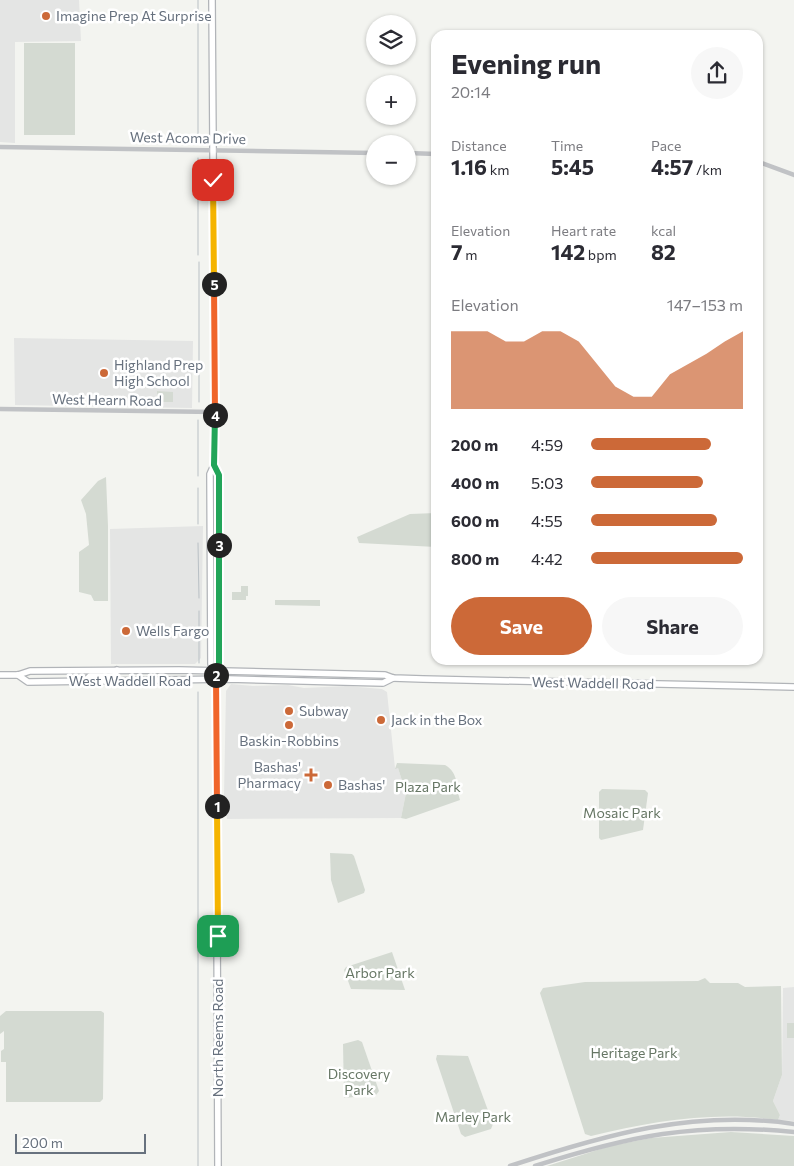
<!DOCTYPE html>
<meta charset="utf-8">
<style>
:root{--surface:#fff;--page:#f7f7f7;--text:#2b2b33;--muted:#7c7c81;--accent:#cc6938}
body{margin:0;font-family:Commissioner,sans-serif;background:var(--page);color:var(--text);height:100vh;display:flex;flex-direction:column;font-size:19px;white-space:nowrap}
*{box-sizing:border-box;margin:0}
p{font-size:16px;color:var(--muted)}
.icon{flex:none;width:28px;height:28px;fill:none;stroke:currentColor;stroke-width:2;stroke-linecap:round;stroke-linejoin:round}
.map{position:relative;flex:1;overflow:hidden}
.details{position:absolute;left:431px;top:30px;width:332px;height:635px;display:flex;flex-direction:column;background:var(--surface);border-radius:15px;box-shadow:0 1px 4px #0004}
.details>*{flex:none}
.buttons{position:absolute;left:366px;top:15px;display:grid;gap:10px}
.buttons a{display:grid;place-items:center;width:50px;height:50px;border-radius:50%;background:var(--surface);box-shadow:0 1px 4px #0004;font-size:25px}
.scale{position:absolute;left:15px;bottom:12px;width:131px;box-sizing:border-box;padding-left:5px;border:2px solid #67717e;border-top:0;font-size:14px;line-height:18px;white-space:nowrap;color:#67717e;-webkit-text-stroke:4px #fff;paint-order:stroke}
.pin{position:absolute;display:grid;place-items:center;width:42px;height:42px;color:#fff;margin:-21px;border-radius:10px;box-shadow:0 2px 8px #0006}
.km{position:absolute;width:25px;height:25px;margin:-12px;border-radius:50%;background:#222;color:#fff;font-size:14px;line-height:25px;text-align:center}
.round{display:grid;place-items:center;flex:none;width:52px;height:52px;border-radius:26px;background:var(--page)}
.headline{display:flex;align-items:center;justify-content:space-between;height:85px;padding:0 20px}
h1{font-size:28px;font-weight:700;line-height:38px}
.metrics{display:grid;grid-template-columns:repeat(3,1fr);gap:8px;height:85px;padding:5px 20px}
.metrics div{display:grid;align-content:center}
.metrics b{font-size:21px;font-weight:700}
.metrics small{font-size:14px;font-weight:400}
.metrics p{font-size:14px}
.chart{height:140px;padding:10px 20px}
.chart p{display:flex;justify-content:space-between}
.chart svg{width:100%;height:90px;margin-top:5px;fill:var(--accent);opacity:.7}
.primary-button{display:flex;gap:10px;margin-top:auto;padding:10px 20px}
.primary-button a{flex:1;height:58px;border-radius:30px;background:var(--accent);color:#fff;font-size:20px;font-weight:700;line-height:58px;text-align:center}
.primary-button a+a{background:var(--page);color:var(--text)}
ul{padding:0 20px;list-style:none;font-size:16px}
li{display:grid;grid-template-columns:80px 60px 1fr;align-items:center;height:38px}
li i{height:12px;border-radius:6px;background:var(--accent)}
.map>svg:first-child{display:block}
.built{fill:#e4e5e4}
.green{fill:#d4dad2}
.lines{fill:none;stroke-linecap:round;stroke-linejoin:round}
.stream{stroke:#b9c0c5;stroke-width:1}
.major-casing{stroke:#b1b4b8;stroke-width:8}
.minor{stroke:#c0c2c5;stroke-width:4.5}
.major{stroke:#fff;stroke-width:5.5}
.split-1-casing{stroke:#fff;stroke-width:10}
.split-2-casing{stroke:#fff;stroke-width:10}
.split-3-casing{stroke:#fff;stroke-width:10}
.split-4-casing{stroke:#fff;stroke-width:10}
.split-5-casing{stroke:#fff;stroke-width:10}
.split-6-casing{stroke:#fff;stroke-width:10}
.split-1{stroke:#f5b400;stroke-width:6}
.split-2{stroke:#f0652b;stroke-width:6}
.split-3{stroke:#22a559;stroke-width:6}
.split-4{stroke:#22a559;stroke-width:6}
.split-5{stroke:#f0652b;stroke-width:6}
.split-6{stroke:#f5b400;stroke-width:6}
.poi-dot{fill:#cc6938;stroke:#fff;stroke-width:2}
.labels{text-anchor:middle;stroke-width:5;stroke-linejoin:round;paint-order:stroke}
.poi-label{font-size:14px;fill:#67717e;stroke:#fff;text-anchor:start}
.street-label{font-size:14px;fill:#67717e;stroke:#fff}
.park-label{font-size:14px;fill:#667664;stroke:#fff}
</style>
<div class="map">
<svg width="794" height="1166" viewBox="0 0 794 1166">
<rect width="100%" height="100%" fill="#f3f4f0"/>
<g class="built">
<path d="M0 0H79L81 41 15 42V143L0 142Z"/>
<path d="M14 338 193 341 192 408 15 405Z"/>
<path d="M203 526 201 658 195 664H111L110 529Z"/>
<path d="M231 684 253 686 288 685 304 688 346 686 382 689 387 692 395 768H398L406 793 401 818 227 819 224 796 226 691Z"/>
<path d="M794 987V1121L778 1120 780 1115 773 1101 782 1075 783 988Z"/>
</g>
<g class="green">
<rect x="24" y="43" width="51" height="92"/>
<path d="M157 391 173 392V402H157Z"/>
<path d="M106 477 108 526V601H94L91 595 79 592V552L89 545 86 514 81 500 98 481Z"/>
<path d="M436 513V547L359 543 357 537 410 514Z"/>
<path d="M241 586H248V596H246V600H232V592H241Z"/>
<path d="M275 600H320V606L275 605Z"/>
<path d="M397 763 445 765C459 773 456 787 460 800L406 819 401 818 406 793 398 768 395 769Z"/>
<path d="M602 789 645 790 648 793 643 830 601 840 599 838V792Z"/>
<path d="M330 853 352 854 354 856 365 890 364 893 338 903 331 880Z"/>
<path d="M392 952 405 990 351 989 344 970 346 967Z"/>
<path d="M705 978 710 983H738L745 987 781 986 782 1075 773 1101 780 1115 778 1120C714 1111 653 1121 591 1136L585 1134 540 993 543 988 585 982 698 981Z"/>
<path d="M6 1011H101L104 1013 103 1099 100 1102H6V1062H1V1051L4 1049V1031L0 1034V1016Z"/>
<rect x="787" y="1023" width="7" height="15"/>
<path d="M358 1040 362 1042 379 1091 376 1095 344 1098 343 1044Z"/>
<path d="M437 1055 468 1056 493 1124 491 1129 465 1137 461 1134 436 1059Z"/>
<path d="M731 1132 794 1136V1166H547L610 1146 651 1138Z"/>
</g>
<g class="lines">
<g class="stream">
<path d="M198 0V141"/>
<path d="M198 158V255"/>
<path d="M199 262V402"/>
<path d="M198 476V420"/>
<path d="M198 488V524"/>
<path d="M198 543 199 598"/>
<path d="M199 611V663"/>
<path d="M198 1166V692"/>
</g>
<defs>
<g id="major">
<path d="M212 0 215 432 214 465 210 474 211 664 216 670"/>
<path d="M214 465 219 475V663L216 670 218 1166"/>
<path d="M0 675H18L30 671 179 670 385 675 393 678 423 679 794 687"/>
<path d="M18 675 28 682 229 679 383 683 393 678"/>
<path d="M85 681 90 676H114L117 670"/>
</g>
</defs>
<use href="#major" class="major-casing"/>
<g class="minor">
<path d="M0 147 375 153"/>
<path d="M408 153 436 154"/>
<path d="M759 162 794 175"/>
<path d="M0 409 215 412"/>
<path d="M510 1166C604 1135 693 1109 794 1124"/>
<path d="M535 1166C629 1136 695 1122 794 1132"/>
</g>
<use href="#major" class="major"/>
</g>
<g class="lines">
<defs>
<path id="split-1" d="M217 806 218 936"/>
<path id="split-2" d="M216 675 217 806"/>
<path id="split-3" d="M216 675 219 663V545"/>
<path id="split-4" d="M215 415 214 465 219 475V545"/>
<path id="split-5" d="M214 284 215 415"/>
<path id="split-6" d="M213 180 214 284"/>
</defs>
<use href="#split-1" class="split-1-casing"/>
<use href="#split-2" class="split-2-casing"/>
<use href="#split-3" class="split-3-casing"/>
<use href="#split-4" class="split-4-casing"/>
<use href="#split-5" class="split-5-casing"/>
<use href="#split-6" class="split-6-casing"/>
<use href="#split-1" class="split-1"/>
<use href="#split-2" class="split-2"/>
<use href="#split-3" class="split-3"/>
<use href="#split-4" class="split-4"/>
<use href="#split-5" class="split-5"/>
<use href="#split-6" class="split-6"/>
</g>
<g class="poi-dot">
<circle cx="46" cy="16" r="5"/>
<circle cx="104" cy="373" r="5"/>
<circle cx="126" cy="631" r="5"/>
<circle cx="289" cy="711" r="5"/>
<circle cx="381" cy="720" r="5"/>
<circle cx="289" cy="725" r="5"/>
<path d="M308.5 767.5h5v5h5v5h-5v5h-5v-5h-5v-5h5z"/>
<circle cx="328" cy="785" r="5"/>
</g>
<g class="labels">
<g class="poi-label">
<text x="56" y="21">Imagine Prep At Surprise</text>
<text x="114" y="370">Highland Prep<tspan x="114" dy="16">High School</tspan></text>
<text x="136" y="636">Wells Fargo</text>
<text x="299" y="716">Subway</text>
<text x="391" y="725">Jack in the Box</text>
<text x="289" y="746" text-anchor="middle">Baskin-Robbins</text>
<text x="301" y="772" text-anchor="end">Bashas'<tspan x="301" dy="16">Pharmacy</tspan></text>
<text x="338" y="790">Bashas'</text>
</g>
<g class="street-label">
<text transform="translate(188 138) rotate(1)" y="5">West Acoma Drive</text>
<text transform="translate(107 400) rotate(1)" y="5">West Hearn Road</text>
<text x="130" y="686">West Waddell Road</text>
<text transform="translate(593 683) rotate(1)" y="5">West Waddell Road</text>
<text transform="translate(218 1038) rotate(-90)" y="5">North Reems Road</text>
</g>
<g class="park-label">
<text x="428" y="792">Plaza Park</text>
<text x="622" y="818">Mosaic Park</text>
<text x="380" y="978">Arbor Park</text>
<text x="634" y="1058">Heritage Park</text>
<text x="359" y="1079">Discovery<tspan x="359" dy="16">Park</tspan></text>
<text x="473" y="1122">Marley Park</text>
</g>
</g>
</svg>
<div class="buttons">
<a><svg class="icon" aria-label="layers" viewBox="0 0 24 24"><path d="M12 4l9 5-9 5-9-5zM3 14l9 5 9-5"/></svg></a>
<a>+</a>
<a>−</a>
</div>
<div class="scale">200 m</div>
<div class="pin" style="left:218px;top:936px;background:#1e9e55"><svg class="icon" aria-label="arrive" viewBox="0 0 24 24"><path d="M6 21V4h12l-3 4 3 4H6"/></svg></div>
<div class="pin" style="left:213px;top:180px;background:#d93025"><svg class="icon" aria-label="check" viewBox="0 0 24 24"><path d="M5 12l5 5 9-10"/></svg></div>
<b class="km" style="left:217px;top:806px">1</b>
<b class="km" style="left:216px;top:675px">2</b>
<b class="km" style="left:219px;top:545px">3</b>
<b class="km" style="left:215px;top:415px">4</b>
<b class="km" style="left:214px;top:284px">5</b>
<section class="details">
<div class="headline"><div><h1>Evening run</h1><p>20:14</p></div><a class="round"><svg class="icon" aria-label="share" viewBox="0 0 24 24"><path d="M12 15V3M7 8l5-5 5 5M5 13v7h14v-7"/></svg></a></div>
<div class="metrics">
<div><p>Distance</p><b>1.16<small> km</small></b></div>
<div><p>Time</p><b>5:45</b></div>
<div><p>Pace</p><b>4:57<small> /km</small></b></div>
</div>
<div class="metrics">
<div><p>Elevation</p><b>7<small> m</small></b></div>
<div><p>Heart rate</p><b>142<small> bpm</small></b></div>
<div><p>kcal</p><b>82</b></div>
</div>
<div class="chart"><p><span>Elevation</span>147–153 m</p>
<svg viewBox="0 0 160 44" preserveAspectRatio="none"><path d="M0 44V6L10 6L20 6L30 11L40 11L50 6L60 6L70 11L80 22L90 33L100 38L110 38L120 27L130 22L140 17L150 11L160 6V44z"/></svg>
</div>
<ul>
<li><b>200 m</b>4:59<i style="width:79%"></i></li>
<li><b>400 m</b>5:03<i style="width:74%"></i></li>
<li><b>600 m</b>4:55<i style="width:83%"></i></li>
<li><b>800 m</b>4:42<i style="width:100%"></i></li>
</ul>
<div class="primary-button"><a>Save</a><a>Share</a></div>
</section>
</div>
